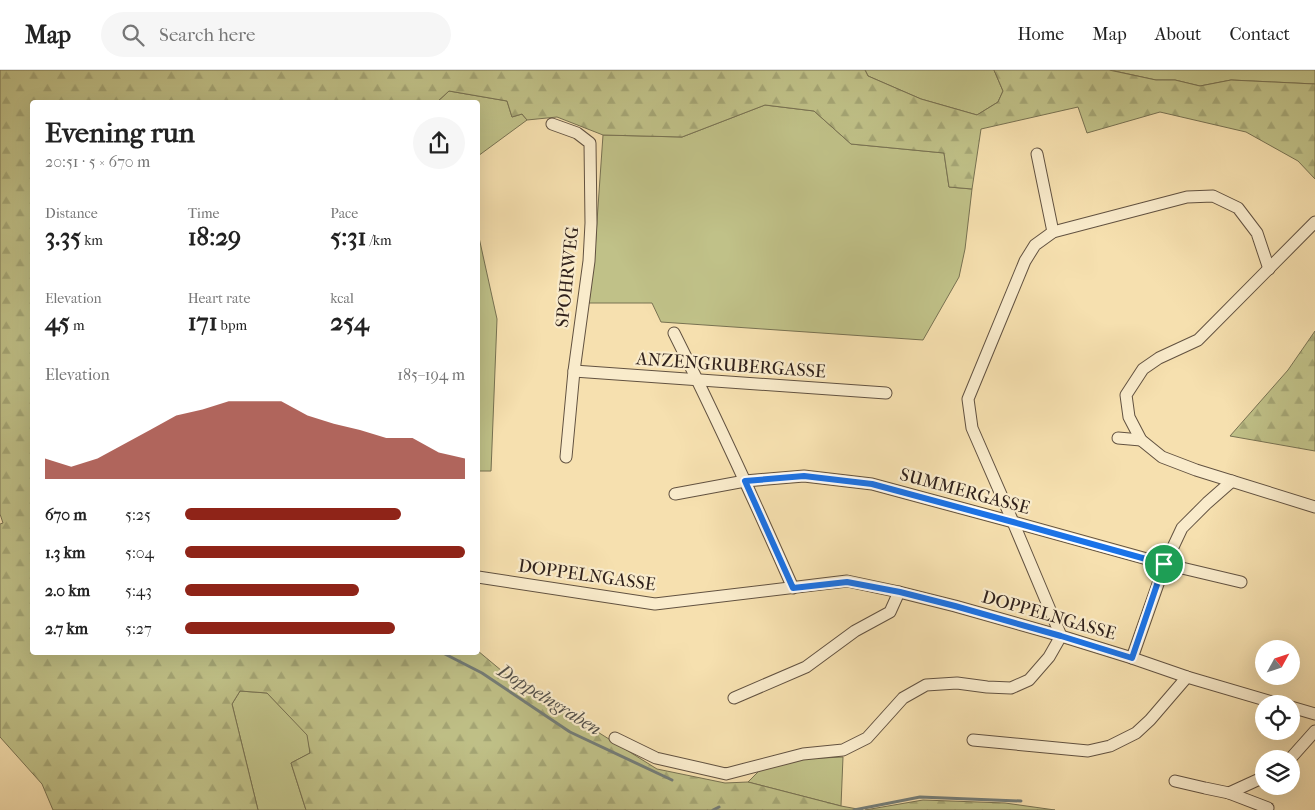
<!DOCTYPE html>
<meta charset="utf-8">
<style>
:root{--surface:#fff;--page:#f6f6f6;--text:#222;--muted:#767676;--line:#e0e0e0;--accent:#8f2418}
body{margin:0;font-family:"IM FELL French Canon",serif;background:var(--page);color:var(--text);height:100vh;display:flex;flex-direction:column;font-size:19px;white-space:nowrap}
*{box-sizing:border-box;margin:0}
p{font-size:16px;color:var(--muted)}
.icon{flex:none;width:28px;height:28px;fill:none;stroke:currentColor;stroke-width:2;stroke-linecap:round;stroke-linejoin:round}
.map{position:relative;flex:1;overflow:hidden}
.drawer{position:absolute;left:30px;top:30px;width:450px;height:555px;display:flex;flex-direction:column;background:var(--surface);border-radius:5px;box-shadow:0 5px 20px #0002}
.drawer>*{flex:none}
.needle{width:32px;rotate:50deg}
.fabs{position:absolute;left:1255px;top:570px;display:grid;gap:10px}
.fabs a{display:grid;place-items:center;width:45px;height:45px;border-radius:50%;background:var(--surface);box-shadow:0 5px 20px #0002;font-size:25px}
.pin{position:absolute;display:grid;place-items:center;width:42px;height:42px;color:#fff;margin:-21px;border:2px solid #fff;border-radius:50%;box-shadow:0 1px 5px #0007}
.round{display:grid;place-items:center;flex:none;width:52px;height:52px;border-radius:26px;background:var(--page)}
.headline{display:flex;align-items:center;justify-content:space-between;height:85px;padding:0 15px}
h1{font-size:28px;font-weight:800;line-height:38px}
.figures{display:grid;grid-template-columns:repeat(3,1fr);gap:8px;height:85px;padding:5px 15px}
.figures div{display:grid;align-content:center}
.figures b{font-size:25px;font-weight:800}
.figures small{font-size:14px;font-weight:400}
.figures p{font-size:14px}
.chart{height:140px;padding:10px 15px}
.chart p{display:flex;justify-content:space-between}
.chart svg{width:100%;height:90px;margin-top:5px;fill:var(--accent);opacity:.7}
ul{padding:0 15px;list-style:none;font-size:16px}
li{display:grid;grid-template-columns:80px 60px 1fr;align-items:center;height:38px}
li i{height:12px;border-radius:6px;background:var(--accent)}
header{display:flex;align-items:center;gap:30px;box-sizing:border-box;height:70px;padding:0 25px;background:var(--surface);border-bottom:1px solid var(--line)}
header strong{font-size:24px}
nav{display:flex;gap:28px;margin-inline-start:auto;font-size:18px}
.search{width:350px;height:45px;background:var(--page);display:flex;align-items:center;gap:12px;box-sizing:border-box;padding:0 18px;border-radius:28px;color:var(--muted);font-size:19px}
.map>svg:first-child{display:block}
.green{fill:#c0c188;stroke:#787252}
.forest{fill:url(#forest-firs);stroke:#787252}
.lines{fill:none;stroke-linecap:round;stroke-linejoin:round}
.stream{stroke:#747d78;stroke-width:3}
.street-casing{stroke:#625241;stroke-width:13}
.street{stroke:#f9ebcb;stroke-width:11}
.route-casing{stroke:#fff;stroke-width:10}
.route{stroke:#1a73e8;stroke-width:6}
.labels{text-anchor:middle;stroke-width:4.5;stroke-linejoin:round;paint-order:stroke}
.street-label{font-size:18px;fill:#31221c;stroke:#f9ebcb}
.water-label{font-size:19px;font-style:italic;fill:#53504a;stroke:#f9ebcb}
</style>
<header>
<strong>Map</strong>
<div class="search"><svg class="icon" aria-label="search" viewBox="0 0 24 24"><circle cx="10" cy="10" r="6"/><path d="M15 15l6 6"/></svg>Search here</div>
<nav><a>Home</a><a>Map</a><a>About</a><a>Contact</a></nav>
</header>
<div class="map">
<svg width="1315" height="740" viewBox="0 0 1315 740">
<defs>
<pattern id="forest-firs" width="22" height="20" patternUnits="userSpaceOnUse" patternTransform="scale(1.25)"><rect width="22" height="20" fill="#c0c188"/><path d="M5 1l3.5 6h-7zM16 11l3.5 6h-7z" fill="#a5a675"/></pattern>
</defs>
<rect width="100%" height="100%" fill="#f6e0af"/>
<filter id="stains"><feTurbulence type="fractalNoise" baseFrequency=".004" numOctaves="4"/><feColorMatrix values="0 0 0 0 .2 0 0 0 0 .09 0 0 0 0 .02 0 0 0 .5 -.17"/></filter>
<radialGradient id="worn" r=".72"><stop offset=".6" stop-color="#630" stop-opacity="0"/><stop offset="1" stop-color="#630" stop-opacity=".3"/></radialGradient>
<g class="green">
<path d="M865 0H994L1003 21 998 32 977 45 921 29 868 6Z"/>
<path d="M1110 0H1315V14L1231 10 1200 16 1175 10H1156Z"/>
<path d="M449 21 507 31 512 47 522 44 527 50 478 86V90V32H437Z"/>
<path d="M765 35 814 41 851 74 944 83 949 117 972 119 965 179 959 207 923 270 661 252 652 233H589L595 180 603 65 682 67Z"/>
<path d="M478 163 497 249 491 401H478Z"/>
<path d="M240 621 267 623 308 665 310 683 291 693 306 740H258L232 634Z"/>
<path d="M843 687 841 736 748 712 762 698 801 689Z"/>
</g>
<g class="forest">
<path d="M0 0H865L868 6 921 29 977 45 998 32 1003 21 994 0H1109L1156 10H1175L1200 16 1231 10 1315 14V109L1298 91 1246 62 1160 42 1087 63 1078 37 981 59 972 119 949 117 944 83 851 74 814 41 765 35 682 67 603 65 557 47 527 50 522 44 512 47 507 31 449 21 437 32H32V582H478V581L508 606 657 699 725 713 748 712 841 736 863 740H306L291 693 310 683 307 665 267 623 240 621 232 634 258 740H53L42 714 0 667V454L3 453 0 444Z"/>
<path d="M1315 261V381L1230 366 1288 300Z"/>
<path d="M923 730 1005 733 1055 740H865Z"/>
</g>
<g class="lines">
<g class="stream">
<path d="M441 582 482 603 570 662 672 710"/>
<path d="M713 740 719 737"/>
<path d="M854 740 920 727 1021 731"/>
</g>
<defs>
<g id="street">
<path d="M552 54 577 63 590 73 591 153 589 191 574 301 566 387"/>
<path d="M1037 84 1053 162"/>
<path d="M1315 152 1198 270 1159 288 1143 299 1126 325 1129 347 1141 370 1162 387 1196 400 1315 437"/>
<path d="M674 263C716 347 755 432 793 518"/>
<path d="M574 301 886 323"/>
<path d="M1118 368 1141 370"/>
<path d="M675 424 745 411 804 406 872 414 1013 452 1165 494 1241 512"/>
<path d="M478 507 655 534 847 511 899 522 955 536 1061 566 1132 588 1187 607 1279 634"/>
<path d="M1132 588 1165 494 1182 458 1207 433 1232 411"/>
<path d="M734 628 806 597 855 561 890 542 899 522"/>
<path d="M1291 637 1315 644"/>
<path d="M615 668 656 688 726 704 803 684 843 680 867 668 903 628 926 615 957 613 987 617 1011 618 1029 610 1049 587 1061 566 1013 452 972 358 968 329 1025 191 1035 175 1053 162 1187 127 1213 126 1238 138 1257 163 1269 199"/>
<path d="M973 670 1088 681 1110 676 1136 663 1150 650 1187 607"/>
<path d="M1290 689 1315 661"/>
<path d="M1175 711 1205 718 1229 723 1264 707"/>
<path d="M1229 723 1268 738"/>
</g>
</defs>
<use href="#street" class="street-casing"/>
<use href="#street" class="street"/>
</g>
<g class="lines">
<defs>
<path id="route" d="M804 406 872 414 1013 452 1164 494 1132 588 1061 566 955 536 900 522 847 512 793 518 745 411Z"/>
</defs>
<use href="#route" class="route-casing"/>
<use href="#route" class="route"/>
</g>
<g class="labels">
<g class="street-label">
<text transform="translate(567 207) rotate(-84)" y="6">SPOHRWEG</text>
<text transform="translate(731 295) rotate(4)" y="6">ANZENGRUBERGASSE</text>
<text transform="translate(965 421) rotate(15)" y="6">SUMMERGASSE</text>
<text transform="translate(587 505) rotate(8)" y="6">DOPPELNGASSE</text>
<text transform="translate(1049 545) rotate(16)" y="6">DOPPELNGASSE</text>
</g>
<g class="water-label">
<text transform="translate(550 629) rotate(32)" y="7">Doppelngraben</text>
</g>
</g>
<rect width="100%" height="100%" filter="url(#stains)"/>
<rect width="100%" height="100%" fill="url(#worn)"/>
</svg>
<div class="fabs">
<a><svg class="needle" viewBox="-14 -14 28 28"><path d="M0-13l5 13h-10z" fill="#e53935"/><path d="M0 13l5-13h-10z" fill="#767676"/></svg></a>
<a><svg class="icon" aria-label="locate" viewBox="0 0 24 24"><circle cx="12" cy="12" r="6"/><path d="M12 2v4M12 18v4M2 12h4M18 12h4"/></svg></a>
<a><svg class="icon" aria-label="layers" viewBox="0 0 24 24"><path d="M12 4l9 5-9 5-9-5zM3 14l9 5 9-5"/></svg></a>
</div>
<div class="pin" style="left:1164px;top:494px;background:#1e9e55"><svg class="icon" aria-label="arrive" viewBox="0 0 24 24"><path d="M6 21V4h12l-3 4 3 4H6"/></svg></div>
<section class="drawer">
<div class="headline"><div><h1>Evening run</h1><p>20:51 · 5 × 670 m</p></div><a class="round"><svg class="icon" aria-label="share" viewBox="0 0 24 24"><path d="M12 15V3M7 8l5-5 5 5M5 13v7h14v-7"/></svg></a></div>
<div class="figures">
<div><p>Distance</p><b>3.35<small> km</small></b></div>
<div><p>Time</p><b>18:29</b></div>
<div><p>Pace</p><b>5:31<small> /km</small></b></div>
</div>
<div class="figures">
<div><p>Elevation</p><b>45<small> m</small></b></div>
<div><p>Heart rate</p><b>171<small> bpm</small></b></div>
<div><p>kcal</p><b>254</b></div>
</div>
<div class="chart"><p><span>Elevation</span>185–194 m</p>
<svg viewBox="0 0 160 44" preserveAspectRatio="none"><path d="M0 44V34L10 38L20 34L30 27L40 20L50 13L60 10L70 6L80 6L90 6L100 13L110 17L120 20L130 24L140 24L150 31L160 34V44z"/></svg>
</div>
<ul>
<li><b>670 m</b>5:25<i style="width:77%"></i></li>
<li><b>1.3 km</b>5:04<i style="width:100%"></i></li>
<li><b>2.0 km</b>5:43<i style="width:62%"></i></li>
<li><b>2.7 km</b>5:27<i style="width:75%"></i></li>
</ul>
</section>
</div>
